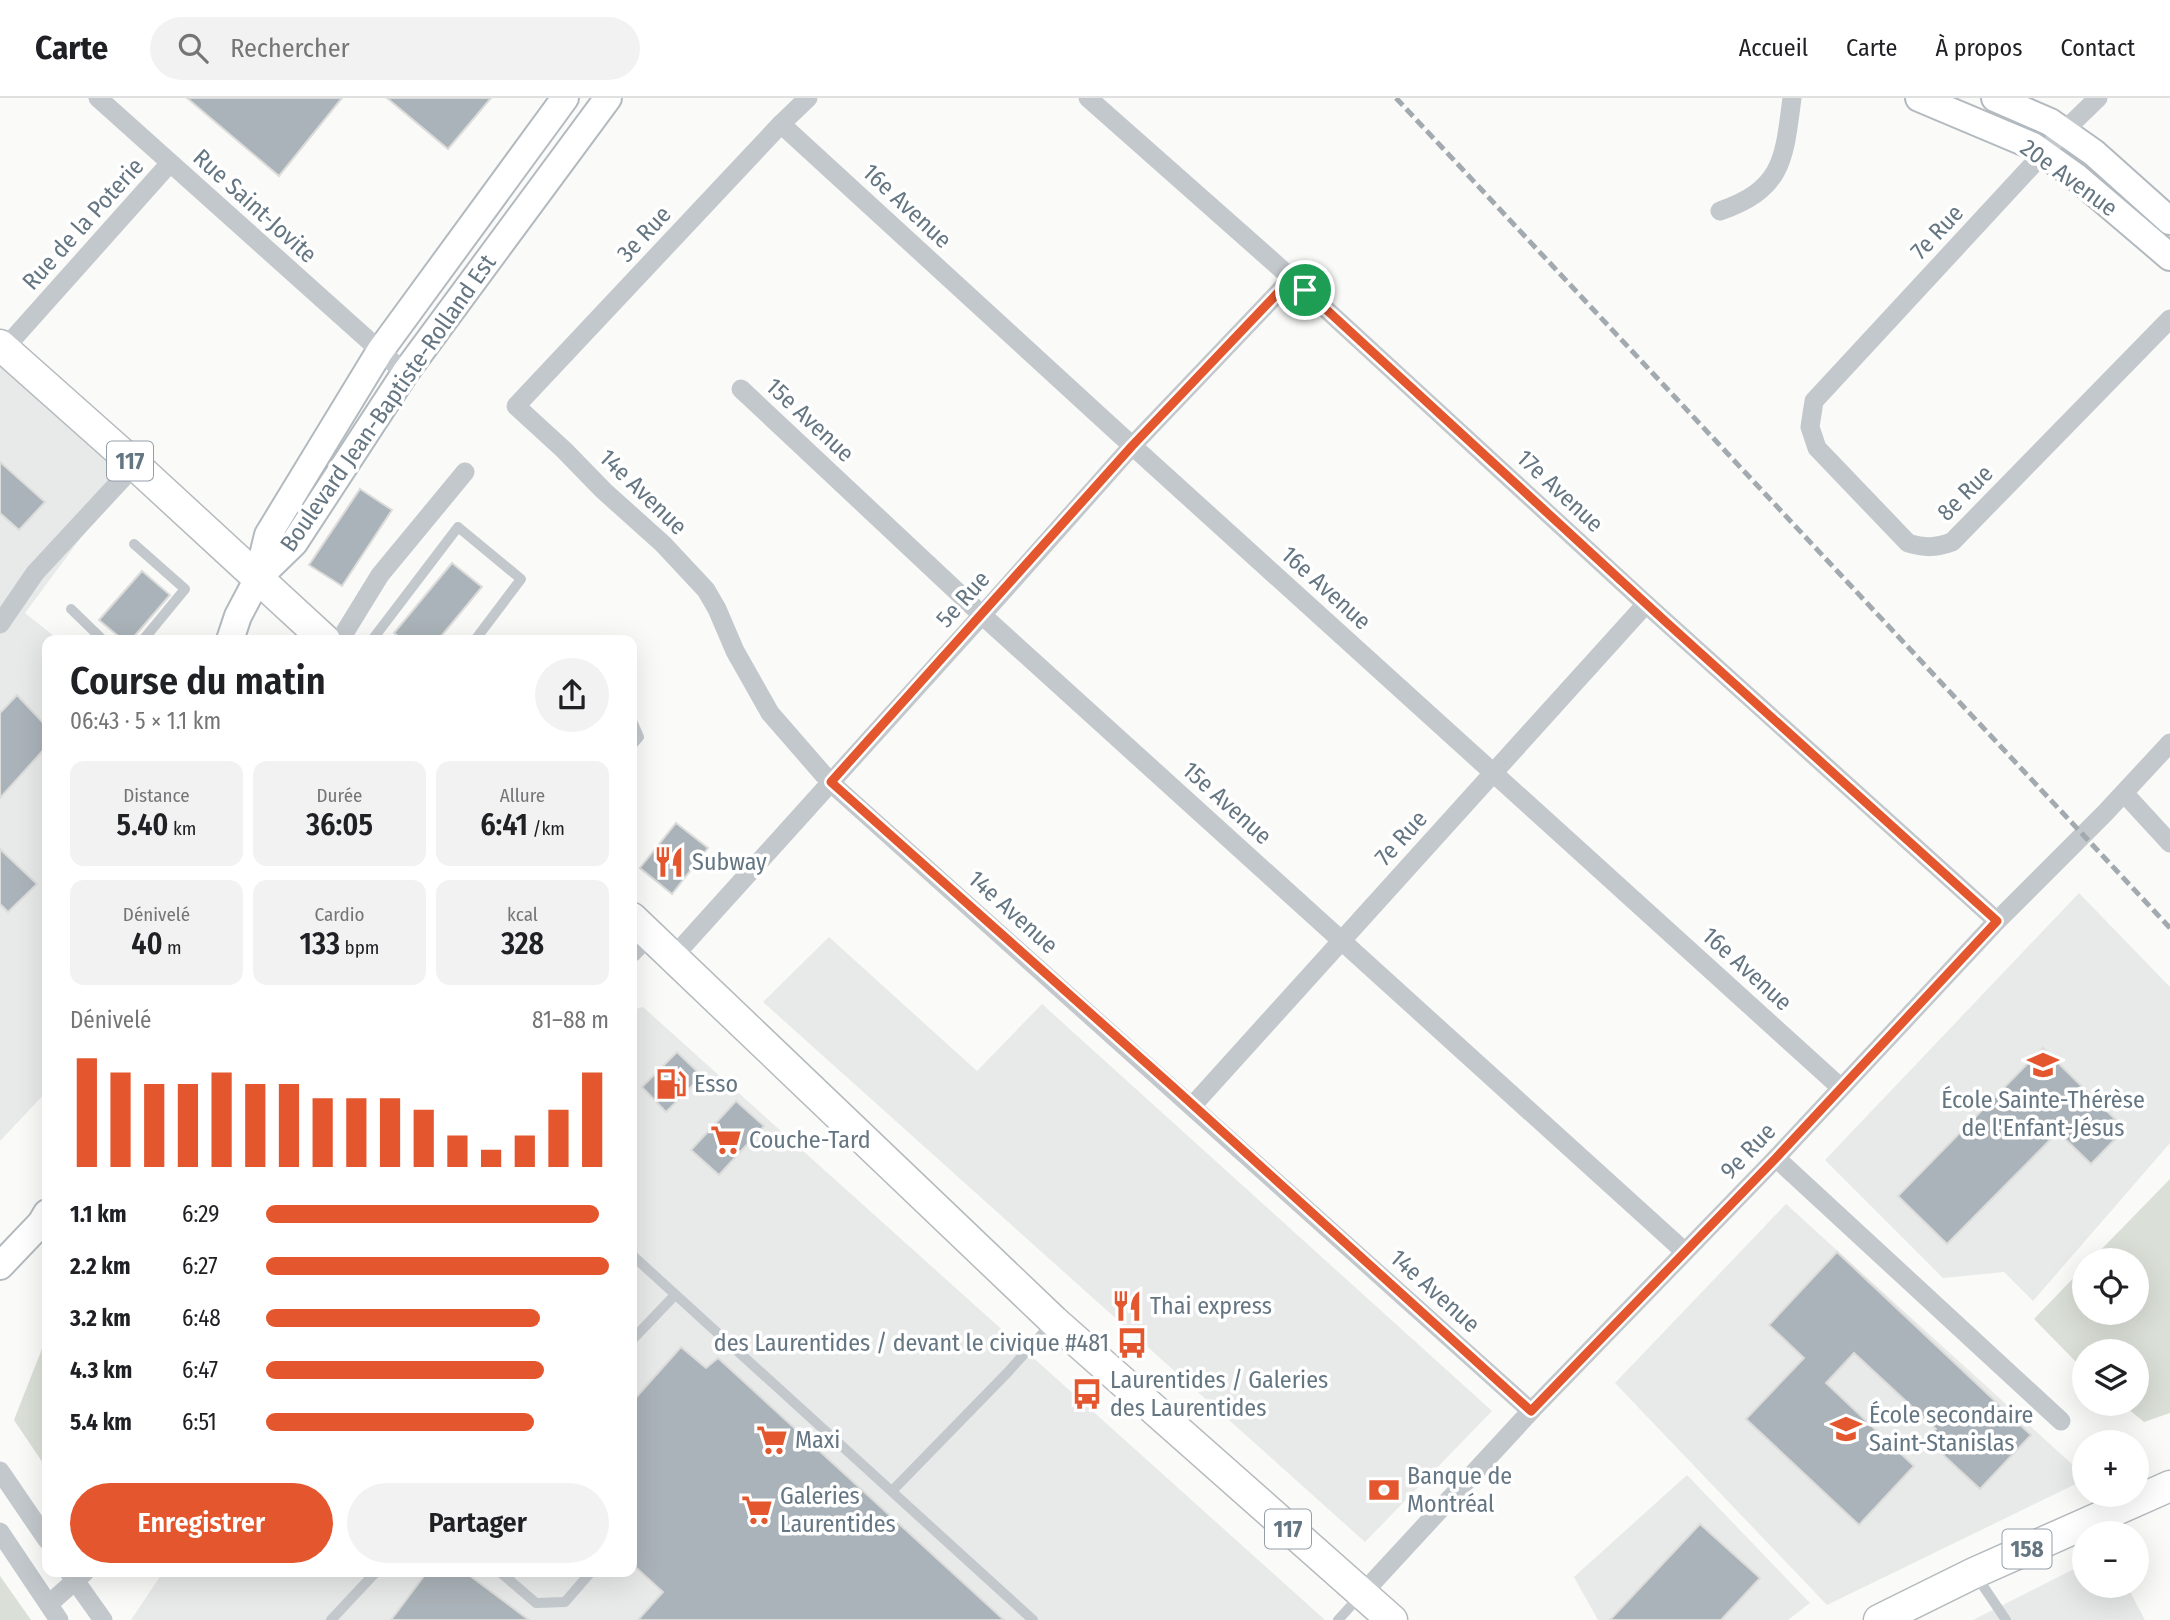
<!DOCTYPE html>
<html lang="fr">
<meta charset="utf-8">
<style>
:root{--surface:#fff;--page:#f2f2f2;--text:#202124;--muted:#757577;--line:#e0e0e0;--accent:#e4572e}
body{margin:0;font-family:"Fira Sans Condensed",sans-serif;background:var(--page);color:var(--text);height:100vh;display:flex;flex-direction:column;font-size:26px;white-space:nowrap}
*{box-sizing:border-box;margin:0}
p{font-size:23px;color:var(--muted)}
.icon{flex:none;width:38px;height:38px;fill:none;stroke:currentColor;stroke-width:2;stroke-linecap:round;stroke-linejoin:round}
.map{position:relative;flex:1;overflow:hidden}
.side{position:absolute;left:42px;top:537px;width:595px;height:942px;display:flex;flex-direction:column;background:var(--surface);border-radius:14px;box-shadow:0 7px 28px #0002}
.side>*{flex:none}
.tools{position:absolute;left:2072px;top:1150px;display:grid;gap:14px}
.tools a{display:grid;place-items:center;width:77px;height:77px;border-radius:50%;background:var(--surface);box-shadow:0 7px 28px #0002;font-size:35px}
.pin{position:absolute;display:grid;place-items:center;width:60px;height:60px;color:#fff;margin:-30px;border:4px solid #fff;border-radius:50%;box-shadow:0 2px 7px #0007}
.round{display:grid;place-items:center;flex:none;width:74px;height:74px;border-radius:37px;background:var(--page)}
.overview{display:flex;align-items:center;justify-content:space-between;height:119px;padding:0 28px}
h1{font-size:38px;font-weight:600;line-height:52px}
.stats{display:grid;grid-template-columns:repeat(3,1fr);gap:10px;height:119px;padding:7px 28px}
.stats div{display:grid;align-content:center;border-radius:14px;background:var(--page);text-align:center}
.stats b{font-size:30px;font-weight:600}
.stats small{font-size:19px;font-weight:400}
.stats p{font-size:19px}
.chart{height:196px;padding:14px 28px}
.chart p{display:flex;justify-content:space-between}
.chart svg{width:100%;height:126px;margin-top:7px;stroke:var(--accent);stroke-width:6}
.primary-button{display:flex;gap:14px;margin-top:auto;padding:14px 28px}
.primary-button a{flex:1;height:80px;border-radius:42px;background:var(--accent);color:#fff;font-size:28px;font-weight:600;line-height:80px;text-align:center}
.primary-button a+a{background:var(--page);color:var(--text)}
ul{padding:0 28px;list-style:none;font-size:23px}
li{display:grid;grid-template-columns:112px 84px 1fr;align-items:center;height:52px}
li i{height:18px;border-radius:9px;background:var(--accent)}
header{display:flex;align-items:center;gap:42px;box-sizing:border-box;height:98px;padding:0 35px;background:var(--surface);border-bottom:2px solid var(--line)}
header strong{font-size:33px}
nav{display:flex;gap:38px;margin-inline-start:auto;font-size:24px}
.search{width:490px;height:63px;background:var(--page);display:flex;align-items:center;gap:18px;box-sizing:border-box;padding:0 24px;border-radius:38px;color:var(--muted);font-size:26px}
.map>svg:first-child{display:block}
.built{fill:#e8e9e9}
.green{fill:#dadfd7}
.building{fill:#aab3b9;stroke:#dcdcda;stroke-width:2}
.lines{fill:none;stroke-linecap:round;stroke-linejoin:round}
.secondary-casing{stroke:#b3babf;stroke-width:30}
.primary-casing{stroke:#b5babe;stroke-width:33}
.lane{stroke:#c3c8cc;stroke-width:10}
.street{stroke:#c3c8cc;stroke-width:19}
.secondary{stroke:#fff;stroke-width:26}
.primary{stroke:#fff;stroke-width:30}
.rail{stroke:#a2aab0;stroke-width:5;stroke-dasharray:10 5;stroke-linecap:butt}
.route-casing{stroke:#fff;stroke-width:14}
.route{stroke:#e4572e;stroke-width:9}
.labels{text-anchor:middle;stroke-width:7;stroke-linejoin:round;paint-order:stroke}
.shield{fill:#fff;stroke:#939fa8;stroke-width:2}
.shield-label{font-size:23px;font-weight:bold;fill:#657683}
.street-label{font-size:24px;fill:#657683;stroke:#fff}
.poi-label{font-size:24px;fill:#657683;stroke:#fff;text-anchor:start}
</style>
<header>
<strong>Carte</strong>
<div class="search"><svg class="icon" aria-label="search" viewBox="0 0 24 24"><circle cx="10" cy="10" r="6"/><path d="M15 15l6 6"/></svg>Rechercher</div>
<nav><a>Accueil</a><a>Carte</a><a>À propos</a><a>Contact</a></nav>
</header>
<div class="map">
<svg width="2170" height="1522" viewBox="0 0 2170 1522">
<rect width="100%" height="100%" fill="#fafaf8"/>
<g class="built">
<path d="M0 245 135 367 25 515 59 542H47V993L0 1043Z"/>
<path d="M2079 795 2170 889V1045L2033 1203 2004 1174 1943 1180 1825 1062Z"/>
<path d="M829 839 977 973 1042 906 1492 1313 1365 1444 763 904Z"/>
<path d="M643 909 1325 1522H131L163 1474H632V912Z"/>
<path d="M1786 1106 2084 1377V1382L1827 1507 1615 1285Z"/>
<path d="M1687 1377 1810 1505 1788 1522H1598L1574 1479Z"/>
<path d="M2084 1466V1488H2127L2145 1522H1973Z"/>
</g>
<g class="green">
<path d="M2170 1081V1315L2144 1324 2122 1306H2137V1253H2084V1272L2034 1221 2084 1169V1214H2137V1162H2091Z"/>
<path d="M47 1238V1371L14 1322Z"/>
<path d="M0 1478 31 1522H0Z"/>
</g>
<g class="building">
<path d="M187 0H342L279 78Z"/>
<path d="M387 0H491L448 51Z"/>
<path d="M0 364 45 404 19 432 0 415Z"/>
<path d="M360 391 392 412 342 488 309 467Z"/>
<path d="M452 465 482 489 438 542H403L394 535Z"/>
<path d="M142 473 170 497 131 542H123L99 522Z"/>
<path d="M17 597 47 629V648L0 700V615Z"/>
<path d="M676 725 708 750 672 796 640 770Z"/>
<path d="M0 751 37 786 8 814 0 806Z"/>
<path d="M2043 950 2125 1031 2091 1066 2058 1034 1947 1146 1898 1098Z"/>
<path d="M677 954 702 978 666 1014 642 989Z"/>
<path d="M736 1003 764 1028 719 1077 691 1052Z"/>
<path d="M1837 1154 2031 1337 1980 1391 1926 1341 1936 1331 1854 1255 1826 1285 1914 1368 1859 1427 1746 1321 1804 1260 1769 1227Z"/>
<path d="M681 1249 706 1270 718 1260 1004 1522H638L663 1494 632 1466V1304Z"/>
<path d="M1700 1426 1760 1480 1721 1522H1610Z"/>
<path d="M427 1474H465L529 1522H391Z"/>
</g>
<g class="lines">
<defs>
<g id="secondary">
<path d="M1919 0 2033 48 2075 78 2170 159"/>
<path d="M1995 0 2050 24 2094 55 2170 123"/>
<path d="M258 480 294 445 405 275 608 0"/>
<path d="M230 542 238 518 257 482 268 437 380 253 565 0"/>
<path d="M0 1168 41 1125 47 1115"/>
</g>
<g id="primary">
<path d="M0 247 135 367 325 542"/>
<path d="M632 820 1054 1223 1392 1522"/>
<path d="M1879 1522 1974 1475 2170 1388"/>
</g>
</defs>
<use href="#secondary" class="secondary-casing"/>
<use href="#primary" class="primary-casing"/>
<g class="lane">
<path d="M134 446 185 491 143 542"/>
<path d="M71 511 103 542"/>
<path d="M372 542 458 429 521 481 475 542"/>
<path d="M632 623 639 639 632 647"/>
<path d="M632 1157 1033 1522"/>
<path d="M632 1242 675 1197"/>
<path d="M892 1393 1008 1274 1051 1226"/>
<path d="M500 1474 536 1505 565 1504 591 1474"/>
<path d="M1977 1479 2006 1522"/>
<path d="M331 1522 376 1474"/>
<path d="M1338 1522 1359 1499"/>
</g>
<g class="street">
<path d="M98 0 405 275"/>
<path d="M808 0 781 26 516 308 564 352 604 393 663 446 706 492 717 511 735 553 770 615 830 684 1531 1313"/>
<path d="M1088 0 1305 192 1646 506 1997 823"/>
<path d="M2098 0 2063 34 1814 303 1810 329 1817 350 1908 445C1925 450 1935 450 1952 444L2170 221"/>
<path d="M781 26 1116 333 1840 989"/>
<path d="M1720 113C1784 91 1784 60 1792 0"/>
<path d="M4 251 170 65"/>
<path d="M741 291 982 517 1684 1153"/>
<path d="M0 526 35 475 135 367"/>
<path d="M340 542 380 477 465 374"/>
<path d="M2124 695 2170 745"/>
<path d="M632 855 650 836"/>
<path d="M674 858 982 517 1132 348 1292 180"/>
<path d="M1193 1007 1646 506"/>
<path d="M1776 1060 2061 1323"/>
<path d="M0 1373 47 1442"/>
<path d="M0 1434 59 1522"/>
<path d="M69 1474 103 1522"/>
<path d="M1362 1496 1531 1313 1776 1060 1997 823 2105 715 2170 645"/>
<path d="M49 1506 85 1474"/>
</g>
<use href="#secondary" class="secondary"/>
<use href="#primary" class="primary"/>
<path class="rail" d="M1396 0 2170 830"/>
</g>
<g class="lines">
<defs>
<path id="route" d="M1292 180 1666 524 1997 823 1776 1060 1531 1313 1172 988 831 684 1132 348Z"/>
</defs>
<use href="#route" class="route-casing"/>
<use href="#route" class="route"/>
</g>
<defs>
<symbol id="restaurant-bare" viewBox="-9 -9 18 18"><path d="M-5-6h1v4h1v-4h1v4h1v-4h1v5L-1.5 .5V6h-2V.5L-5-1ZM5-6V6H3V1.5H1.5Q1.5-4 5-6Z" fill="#e4572e" stroke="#fff" stroke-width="2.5" paint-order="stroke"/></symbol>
<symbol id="school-bare" viewBox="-9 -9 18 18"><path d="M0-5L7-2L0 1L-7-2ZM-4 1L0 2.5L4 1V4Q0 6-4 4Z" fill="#e4572e" stroke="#fff" stroke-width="2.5" paint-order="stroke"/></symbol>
<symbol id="fuel-bare" viewBox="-9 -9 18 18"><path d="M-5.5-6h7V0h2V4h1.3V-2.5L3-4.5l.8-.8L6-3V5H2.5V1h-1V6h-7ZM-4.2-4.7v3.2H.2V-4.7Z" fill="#e4572e" stroke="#fff" stroke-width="2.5" paint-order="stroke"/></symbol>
<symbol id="supermarket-bare" viewBox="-9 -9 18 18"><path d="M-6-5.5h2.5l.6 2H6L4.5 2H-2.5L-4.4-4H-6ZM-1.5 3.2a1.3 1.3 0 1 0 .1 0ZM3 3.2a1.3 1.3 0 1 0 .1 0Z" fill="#e4572e" stroke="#fff" stroke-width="2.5" paint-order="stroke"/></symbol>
<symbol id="bus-bare" viewBox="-9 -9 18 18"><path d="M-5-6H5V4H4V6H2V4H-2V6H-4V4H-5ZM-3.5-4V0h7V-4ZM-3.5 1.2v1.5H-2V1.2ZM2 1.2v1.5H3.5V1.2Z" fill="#e4572e" stroke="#fff" stroke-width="2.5" paint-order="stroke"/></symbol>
<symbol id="bank-bare" viewBox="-9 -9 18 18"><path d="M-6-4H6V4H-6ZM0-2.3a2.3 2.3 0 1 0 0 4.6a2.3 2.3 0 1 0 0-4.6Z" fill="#e4572e" stroke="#fff" stroke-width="2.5" paint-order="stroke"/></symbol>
</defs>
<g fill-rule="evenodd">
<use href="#restaurant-bare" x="647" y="742" width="44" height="44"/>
<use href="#school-bare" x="2021" y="945" width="44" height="44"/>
<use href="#fuel-bare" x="649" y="964" width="44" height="44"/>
<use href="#supermarket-bare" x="704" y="1020" width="44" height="44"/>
<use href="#restaurant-bare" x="1105" y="1186" width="44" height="44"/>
<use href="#bus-bare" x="1110" y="1223" width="44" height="44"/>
<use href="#bus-bare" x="1065" y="1274" width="44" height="44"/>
<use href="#school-bare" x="1824" y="1309" width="44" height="44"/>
<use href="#supermarket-bare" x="750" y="1320" width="44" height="44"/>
<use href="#bank-bare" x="1362" y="1370" width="44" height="44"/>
<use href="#supermarket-bare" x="735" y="1390" width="44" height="44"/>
</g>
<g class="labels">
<g class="shield">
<rect x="107" y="343.5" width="46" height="39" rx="5"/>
<rect x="1265" y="1411.5" width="46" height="39" rx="5"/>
<rect x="2002.5" y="1431.5" width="49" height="39" rx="5"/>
</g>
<g class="shield-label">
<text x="130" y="371">117</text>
<text x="1288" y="1439">117</text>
<text x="2027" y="1459">158</text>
</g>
<g class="street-label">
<text transform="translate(2069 80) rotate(36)" y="8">20e Avenue</text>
<text transform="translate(255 108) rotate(42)" y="8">Rue Saint-Jovite</text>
<text transform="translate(907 108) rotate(43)" y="8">16e Avenue</text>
<text transform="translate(83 126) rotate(-48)" y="8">Rue de la Poterie</text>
<text transform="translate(1937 134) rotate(-47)" y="8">7e Rue</text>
<text transform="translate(644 136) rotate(-47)" y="8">3e Rue</text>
<text transform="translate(388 305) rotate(-55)" y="8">Boulevard Jean-Baptiste-Rolland Est</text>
<text transform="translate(810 322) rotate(43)" y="8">15e Avenue</text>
<text transform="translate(1560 393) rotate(43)" y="8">17e Avenue</text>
<text transform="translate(643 394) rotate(44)" y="8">14e Avenue</text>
<text transform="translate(1965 395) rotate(-45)" y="8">8e Rue</text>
<text transform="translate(1326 490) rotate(42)" y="8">16e Avenue</text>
<text transform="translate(963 501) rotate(-48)" y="8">5e Rue</text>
<text transform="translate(1227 705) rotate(42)" y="8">15e Avenue</text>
<text transform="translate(1401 740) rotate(-48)" y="8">7e Rue</text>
<text transform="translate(1013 814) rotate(42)" y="8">14e Avenue</text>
<text transform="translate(1747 871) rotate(42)" y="8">16e Avenue</text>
<text transform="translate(1748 1053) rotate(-46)" y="8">9e Rue</text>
<text transform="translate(1435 1193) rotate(42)" y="8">14e Avenue</text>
</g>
<g class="poi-label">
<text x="692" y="772">Subway</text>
<text x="694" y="994">Esso</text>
<text x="2043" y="1010" text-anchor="middle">École Sainte-Thérèse<tspan x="2043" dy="28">de l'Enfant-Jésus</tspan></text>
<text x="749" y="1050">Couche-Tard</text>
<text x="1150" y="1216">Thai express</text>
<text x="1109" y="1253" text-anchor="end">des Laurentides / devant le civique #481</text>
<text x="1110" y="1290">Laurentides / Galeries<tspan x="1110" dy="28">des Laurentides</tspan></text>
<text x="1869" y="1325">École secondaire<tspan x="1869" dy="28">Saint-Stanislas</tspan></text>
<text x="795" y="1350">Maxi</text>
<text x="1407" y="1386">Banque de<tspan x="1407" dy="28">Montréal</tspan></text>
<text x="780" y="1406">Galeries<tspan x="780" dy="28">Laurentides</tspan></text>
</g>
</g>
</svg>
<div class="tools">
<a><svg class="icon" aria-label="locate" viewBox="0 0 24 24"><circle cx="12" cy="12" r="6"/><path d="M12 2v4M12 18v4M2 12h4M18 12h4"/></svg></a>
<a><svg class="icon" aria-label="layers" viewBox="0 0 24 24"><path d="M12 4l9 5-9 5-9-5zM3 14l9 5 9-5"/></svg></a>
<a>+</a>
<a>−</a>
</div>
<div class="pin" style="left:1305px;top:192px;background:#1e9e55"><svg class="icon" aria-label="arrive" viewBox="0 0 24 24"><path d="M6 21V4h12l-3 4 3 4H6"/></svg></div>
<section class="side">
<div class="overview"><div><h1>Course du matin</h1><p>06:43 · 5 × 1.1 km</p></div><a class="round"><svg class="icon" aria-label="share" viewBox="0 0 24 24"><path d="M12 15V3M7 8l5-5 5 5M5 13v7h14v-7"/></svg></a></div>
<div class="stats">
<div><p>Distance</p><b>5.40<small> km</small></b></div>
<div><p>Durée</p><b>36:05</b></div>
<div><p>Allure</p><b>6:41<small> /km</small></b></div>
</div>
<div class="stats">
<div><p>Dénivelé</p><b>40<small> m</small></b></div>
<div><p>Cardio</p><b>133<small> bpm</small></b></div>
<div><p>kcal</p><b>328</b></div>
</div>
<div class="chart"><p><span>Dénivelé</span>81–88 m</p>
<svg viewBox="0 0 160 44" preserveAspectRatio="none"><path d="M5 44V6M15 44V11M25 44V15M35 44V15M45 44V11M55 44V15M65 44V15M75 44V20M85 44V20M95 44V20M105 44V24M115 44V33M125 44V38M135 44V33M145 44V24M155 44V11"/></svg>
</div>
<ul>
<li><b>1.1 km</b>6:29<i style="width:97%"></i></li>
<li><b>2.2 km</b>6:27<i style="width:100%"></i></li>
<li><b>3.2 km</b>6:48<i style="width:80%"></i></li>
<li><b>4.3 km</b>6:47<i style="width:81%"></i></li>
<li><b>5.4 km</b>6:51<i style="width:78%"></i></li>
</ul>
<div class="primary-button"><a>Enregistrer</a><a>Partager</a></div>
</section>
</div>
